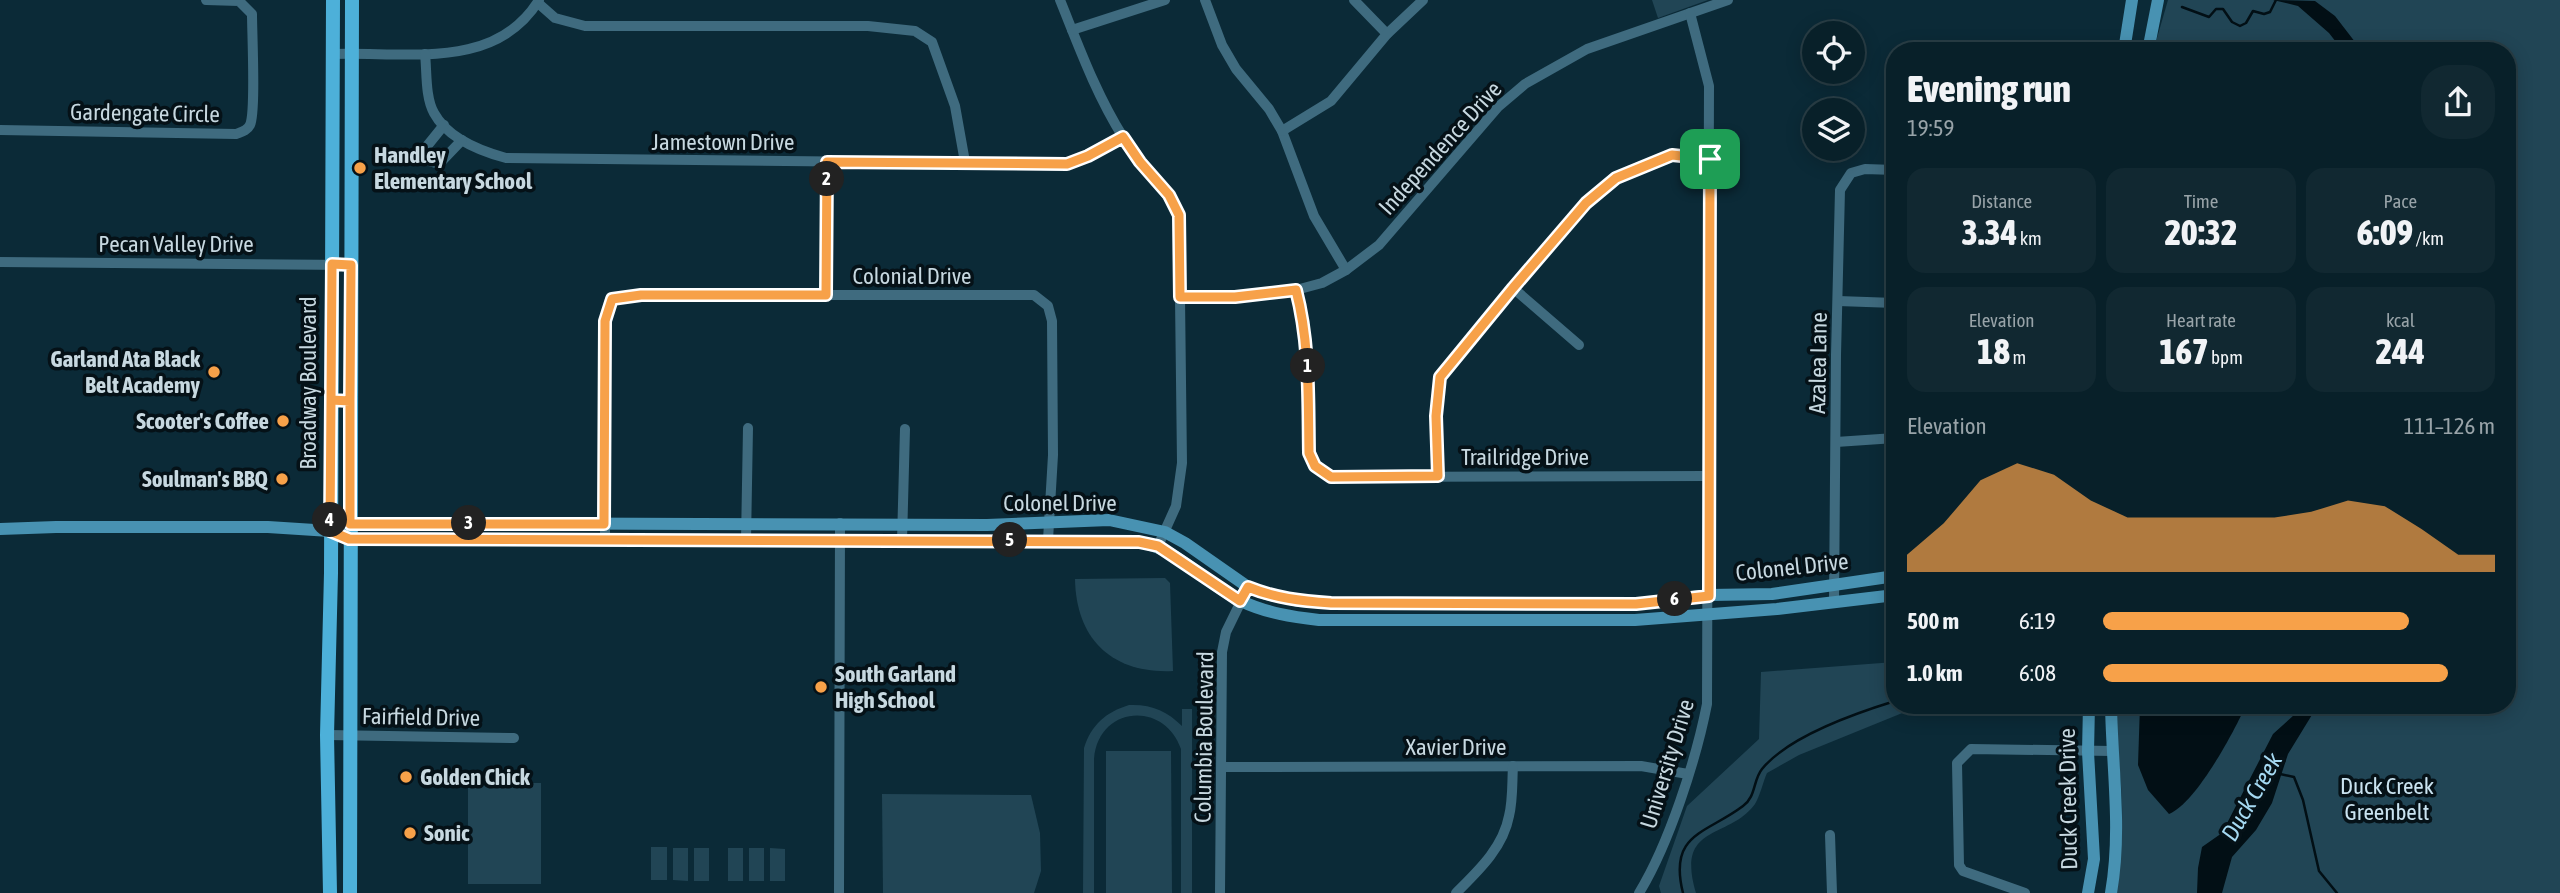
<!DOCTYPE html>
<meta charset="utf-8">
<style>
:root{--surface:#082029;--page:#112831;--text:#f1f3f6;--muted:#98a3a8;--line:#293e46;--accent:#f7a149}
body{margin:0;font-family:"Asap Condensed",sans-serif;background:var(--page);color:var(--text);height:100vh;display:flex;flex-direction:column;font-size:26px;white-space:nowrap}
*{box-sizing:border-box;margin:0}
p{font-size:23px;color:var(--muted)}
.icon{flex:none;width:38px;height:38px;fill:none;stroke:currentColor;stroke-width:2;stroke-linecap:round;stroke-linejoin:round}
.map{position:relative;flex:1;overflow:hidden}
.panel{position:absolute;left:1886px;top:42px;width:630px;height:672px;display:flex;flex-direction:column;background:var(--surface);border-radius:28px;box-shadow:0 4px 18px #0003,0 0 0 2px var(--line)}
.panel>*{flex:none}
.tools{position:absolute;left:1802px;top:21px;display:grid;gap:14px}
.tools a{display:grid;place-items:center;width:63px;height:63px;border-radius:50%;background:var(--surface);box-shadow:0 4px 18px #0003,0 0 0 2px var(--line);font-size:35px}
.pin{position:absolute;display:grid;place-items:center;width:60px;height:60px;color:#fff;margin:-30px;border-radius:14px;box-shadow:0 4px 10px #0006}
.km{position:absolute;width:35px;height:35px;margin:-18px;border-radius:50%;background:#222;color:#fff;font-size:19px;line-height:35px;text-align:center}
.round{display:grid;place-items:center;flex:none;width:74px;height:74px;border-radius:28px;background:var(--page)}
.summary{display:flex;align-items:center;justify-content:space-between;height:119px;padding:0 21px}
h1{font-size:38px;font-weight:800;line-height:52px}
.figures{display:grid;grid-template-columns:repeat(3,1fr);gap:10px;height:119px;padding:7px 21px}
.figures div{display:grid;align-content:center;border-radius:18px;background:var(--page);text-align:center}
.figures b{font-size:35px;font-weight:800}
.figures small{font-size:19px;font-weight:400}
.figures p{font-size:19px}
.chart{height:196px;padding:14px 21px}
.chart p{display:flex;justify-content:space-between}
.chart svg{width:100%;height:126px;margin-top:7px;fill:var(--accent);opacity:.7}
ul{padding:0 21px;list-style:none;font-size:23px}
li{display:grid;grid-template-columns:112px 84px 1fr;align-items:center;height:52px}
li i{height:18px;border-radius:9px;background:var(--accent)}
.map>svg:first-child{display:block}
.green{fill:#214555}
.water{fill:#020f15}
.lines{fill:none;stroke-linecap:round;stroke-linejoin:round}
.stream{stroke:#020f15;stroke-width:2.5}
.street{stroke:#3f6b7f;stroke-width:10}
.secondary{stroke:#4892b2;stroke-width:12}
.primary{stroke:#4db0d9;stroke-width:14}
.route-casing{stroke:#fff;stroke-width:14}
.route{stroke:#f7a149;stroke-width:9}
.poi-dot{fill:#f7a149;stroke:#051117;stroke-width:2.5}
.labels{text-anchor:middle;stroke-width:7;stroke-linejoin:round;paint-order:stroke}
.street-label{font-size:23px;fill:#c7d8e0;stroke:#051117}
.poi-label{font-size:23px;font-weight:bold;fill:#c7d8e0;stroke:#051117;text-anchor:start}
.park-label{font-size:23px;fill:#cae3f0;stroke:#051117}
.water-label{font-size:24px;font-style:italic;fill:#a5d9f2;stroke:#051117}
</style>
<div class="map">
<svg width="2560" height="893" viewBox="0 0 2560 893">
<rect width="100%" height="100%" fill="#0b2a37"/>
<g class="green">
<path d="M1652 0H1708L1658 18Z"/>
<path d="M2168 0H2560V893H2114C2118 864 2123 834 2122 805 2121 771 2115 739 2117 705H2508V51H2156L2157 38Z"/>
<path d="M1165 578 1170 583 1173 671C1113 674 1076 640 1075 579Z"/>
<path d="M1895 662V705H1922L1799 755 1767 773C1763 782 1760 796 1755 804 1729 840 1675 823 1696 893H1661L1659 886 1687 806 1759 739 1761 672Z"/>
<path d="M1129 705C1151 704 1167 711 1182 726V709H1192V893H1181V749C1164 700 1098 706 1094 759V893H1083L1084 748C1091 725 1106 712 1129 705Z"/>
<path d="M1106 751H1171L1172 893H1106Z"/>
<rect x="468" y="783" width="73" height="101"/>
<path d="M882 794 1031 795 1040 833 1041 871 1034 893H883Z"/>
<rect x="651" y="847" width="16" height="33"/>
<path d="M673 848H688V881L673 880Z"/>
<rect x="694" y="848" width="15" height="33"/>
<rect x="728" y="848" width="15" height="33"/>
<rect x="749" y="848" width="15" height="33"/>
<path d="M770 848 785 849V881H770Z"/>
</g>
<g class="water">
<path d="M2273 0 2315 1 2335 16 2362 51H2343L2329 33 2298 6Z"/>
<path d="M2140 705H2246C2234 732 2196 803 2169 814L2148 790 2138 765Z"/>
<path d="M2295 705H2318L2288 754 2272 803 2256 830 2232 857 2222 893H2197L2198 868 2202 847 2222 833 2273 734 2294 715Z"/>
</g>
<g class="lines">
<g class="stream">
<path d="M2182 7 2209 17 2216 9H2223L2232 22 2240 26 2246 23 2253 11 2264 14 2270 12 2276 0"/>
<path d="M2280 774 2294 777 2303 800 2319 871 2337 893"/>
<path d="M1683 893C1668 833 1706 834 1743 806 1756 797 1753 780 1762 769 1788 737 1856 713 1895 701"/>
</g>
<g class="street">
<path d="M1060 0C1079 47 1096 94 1123 137 1140 164 1164 186 1179 215L1182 463 1176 506 1158 546"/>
<path d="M1205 0 1222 45 1236 69 1269 109 1282 131 1314 216 1346 270"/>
<path d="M1354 0 1387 34"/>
<path d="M538 3 555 18 585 26H868L915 31 932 42 955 106 965 162"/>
<path d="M1072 30 1165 0"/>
<path d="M332 54C404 51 495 72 539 0"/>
<path d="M425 54C427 71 425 97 434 113 448 139 480 151 506 158L1067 164 1089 156 1123 137"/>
<path d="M444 125 423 151 429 161 439 164 462 140"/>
<path d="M0 130 236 134C241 132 247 131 250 125 256 112 252 34 252 14L239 1 206 0"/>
<path d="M1282 131 1331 101 1387 34 1423 0"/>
<path d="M0 262 351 265"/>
<path d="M1513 288 1579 345"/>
<path d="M1296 290C1310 344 1308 397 1309 453L1315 466 1331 477 1708 476"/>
<path d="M826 295 827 162"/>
<path d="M1180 297H1235L1296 290 1322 283 1346 270 1379 245 1498 107 1525 84 1587 49 1728 0"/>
<path d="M1838 301 1895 303"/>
<path d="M1836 442 1895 438"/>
<path d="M1438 476 1436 416 1440 377 1513 288 1586 203 1616 178 1672 155 1710 159"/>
<path d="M605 540V321L612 299 641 295H1034L1048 306 1052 321 1053 455 1048 540"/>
<path d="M746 540 748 428"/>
<path d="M902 541 905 429"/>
<path d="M1834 602 1836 355 1840 190 1851 173 1865 169 1895 170"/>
<path d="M327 735 514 738"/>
<path d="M1222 767 1641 766 1688 774"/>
<path d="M1830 835 1832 893"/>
<path d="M839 893 840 523"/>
<path d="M1220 893 1222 652 1226 632 1248 587"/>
<path d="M1456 893C1478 871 1503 848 1509 816 1513 800 1512 782 1513 766"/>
<path d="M1639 893C1669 844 1696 760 1707 704L1709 86 1690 13"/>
<path d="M2025 893 1963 871 1959 865 1957 763 1971 749 2112 751"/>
</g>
<g class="secondary">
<path d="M2124 51 2132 0"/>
<path d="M2148 51 2158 0"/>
<path d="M0 529 56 527H268L330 531 350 539 1139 542C1182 551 1204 583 1241 601 1266 613 1293 617 1319 620H1635L1777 609 1895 595"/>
<path d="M330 531 350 524 436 523 987 525 1109 520 1165 532 1185 543 1248 587 1266 594 1298 601 1331 603 1636 604 1709 595 1772 594 1895 576"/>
<path d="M2111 705C2112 768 2122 830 2111 893"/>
<path d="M2088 893 2094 859 2088 752 2089 705"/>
</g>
<g class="primary">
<path d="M330 893 327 735 331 573 333 0"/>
<path d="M350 893 352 0"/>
</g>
</g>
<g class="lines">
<defs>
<path id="route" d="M1710 159 1672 155 1616 178 1586 203 1513 288 1440 377 1436 416 1438 476 1331 477 1315 466 1309 453C1308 397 1310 344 1296 290L1235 297H1180L1179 215 1169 195 1140 162 1123 137 1088 156 1067 164 827 162 826 295H641L612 299 605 321 604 524H350V401L331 400 332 264 351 265 350 401 331 400 330 531 349 539 1139 542 1158 546 1240 601 1248 587C1275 598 1301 601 1331 603L1636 604 1709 596 1710 159"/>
</defs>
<use href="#route" class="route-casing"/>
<use href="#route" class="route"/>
</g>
<g class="poi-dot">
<circle cx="360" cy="168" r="7"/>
<circle cx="214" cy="372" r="7"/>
<circle cx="283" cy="421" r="7"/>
<circle cx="282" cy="479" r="7"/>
<circle cx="821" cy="687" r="7"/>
<circle cx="406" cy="777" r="7"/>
<circle cx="410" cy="833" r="7"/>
</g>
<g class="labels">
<g class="street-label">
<text transform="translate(145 113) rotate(1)" y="8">Gardengate Circle</text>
<text x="723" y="150">Jamestown Drive</text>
<text transform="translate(1440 148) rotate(-48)" y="8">Independence Drive</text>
<text x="176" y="252">Pecan Valley Drive</text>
<text x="912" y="284">Colonial Drive</text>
<text transform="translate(1818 363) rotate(-89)" y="8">Azalea Lane</text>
<text transform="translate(308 383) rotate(-90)" y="8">Broadway Boulevard</text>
<text x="1525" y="465">Trailridge Drive</text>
<text x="1060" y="511">Colonel Drive</text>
<text transform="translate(1792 567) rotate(-6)" y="8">Colonel Drive</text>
<text transform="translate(421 717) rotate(1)" y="8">Fairfield Drive</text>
<text transform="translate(1204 737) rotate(-89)" y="8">Columbia Boulevard</text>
<text x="1456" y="755">Xavier Drive</text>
<text transform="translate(1667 764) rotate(-73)" y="8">University Drive</text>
<text transform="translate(2068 799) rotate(-91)" y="8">Duck Creek Drive</text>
</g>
<g class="poi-label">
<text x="374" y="163">Handley<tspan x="374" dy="26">Elementary School</tspan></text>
<text x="200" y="367" text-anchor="end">Garland Ata Black<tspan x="200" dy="26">Belt Academy</tspan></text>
<text x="269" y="429" text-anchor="end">Scooter's Coffee</text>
<text x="268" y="487" text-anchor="end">Soulman's BBQ</text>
<text x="835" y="682">South Garland<tspan x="835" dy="26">High School</tspan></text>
<text x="420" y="785">Golden Chick</text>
<text x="424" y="841">Sonic</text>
</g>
<g class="park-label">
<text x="2387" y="794">Duck Creek<tspan x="2387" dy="26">Greenbelt</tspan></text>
</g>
<g class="water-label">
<text transform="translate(2252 797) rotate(-60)" y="8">Duck Creek</text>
</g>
</g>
</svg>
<div class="tools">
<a><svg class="icon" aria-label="locate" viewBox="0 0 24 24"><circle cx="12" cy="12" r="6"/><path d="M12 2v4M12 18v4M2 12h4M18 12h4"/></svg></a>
<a><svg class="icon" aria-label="layers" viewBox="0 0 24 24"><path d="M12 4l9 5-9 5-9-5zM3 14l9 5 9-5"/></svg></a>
</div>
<div class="pin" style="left:1710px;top:159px;background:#1e9e55"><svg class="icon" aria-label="arrive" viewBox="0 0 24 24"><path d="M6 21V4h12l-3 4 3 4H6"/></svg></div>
<b class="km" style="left:1308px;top:366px">1</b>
<b class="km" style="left:827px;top:179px">2</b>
<b class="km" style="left:469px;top:523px">3</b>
<b class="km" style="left:330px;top:520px">4</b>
<b class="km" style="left:1010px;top:540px">5</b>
<b class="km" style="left:1675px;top:599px">6</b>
<section class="panel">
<div class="summary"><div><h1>Evening run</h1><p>19:59</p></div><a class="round"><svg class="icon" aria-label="share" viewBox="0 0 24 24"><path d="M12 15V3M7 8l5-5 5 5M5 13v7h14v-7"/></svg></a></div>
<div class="figures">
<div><p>Distance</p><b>3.34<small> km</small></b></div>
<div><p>Time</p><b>20:32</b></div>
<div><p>Pace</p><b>6:09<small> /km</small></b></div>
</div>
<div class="figures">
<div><p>Elevation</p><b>18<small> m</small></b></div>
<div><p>Heart rate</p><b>167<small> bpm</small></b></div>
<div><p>kcal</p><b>244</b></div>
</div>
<div class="chart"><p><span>Elevation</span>111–126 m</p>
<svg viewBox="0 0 160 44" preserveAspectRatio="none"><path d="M0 44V38L10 27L20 12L30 6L40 10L50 19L60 25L70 25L80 25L90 25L100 25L110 23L120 19L130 21L140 29L150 38L160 38V44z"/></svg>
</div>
<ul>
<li><b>500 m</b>6:19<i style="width:78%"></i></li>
<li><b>1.0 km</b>6:08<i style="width:88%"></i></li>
</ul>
</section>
</div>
